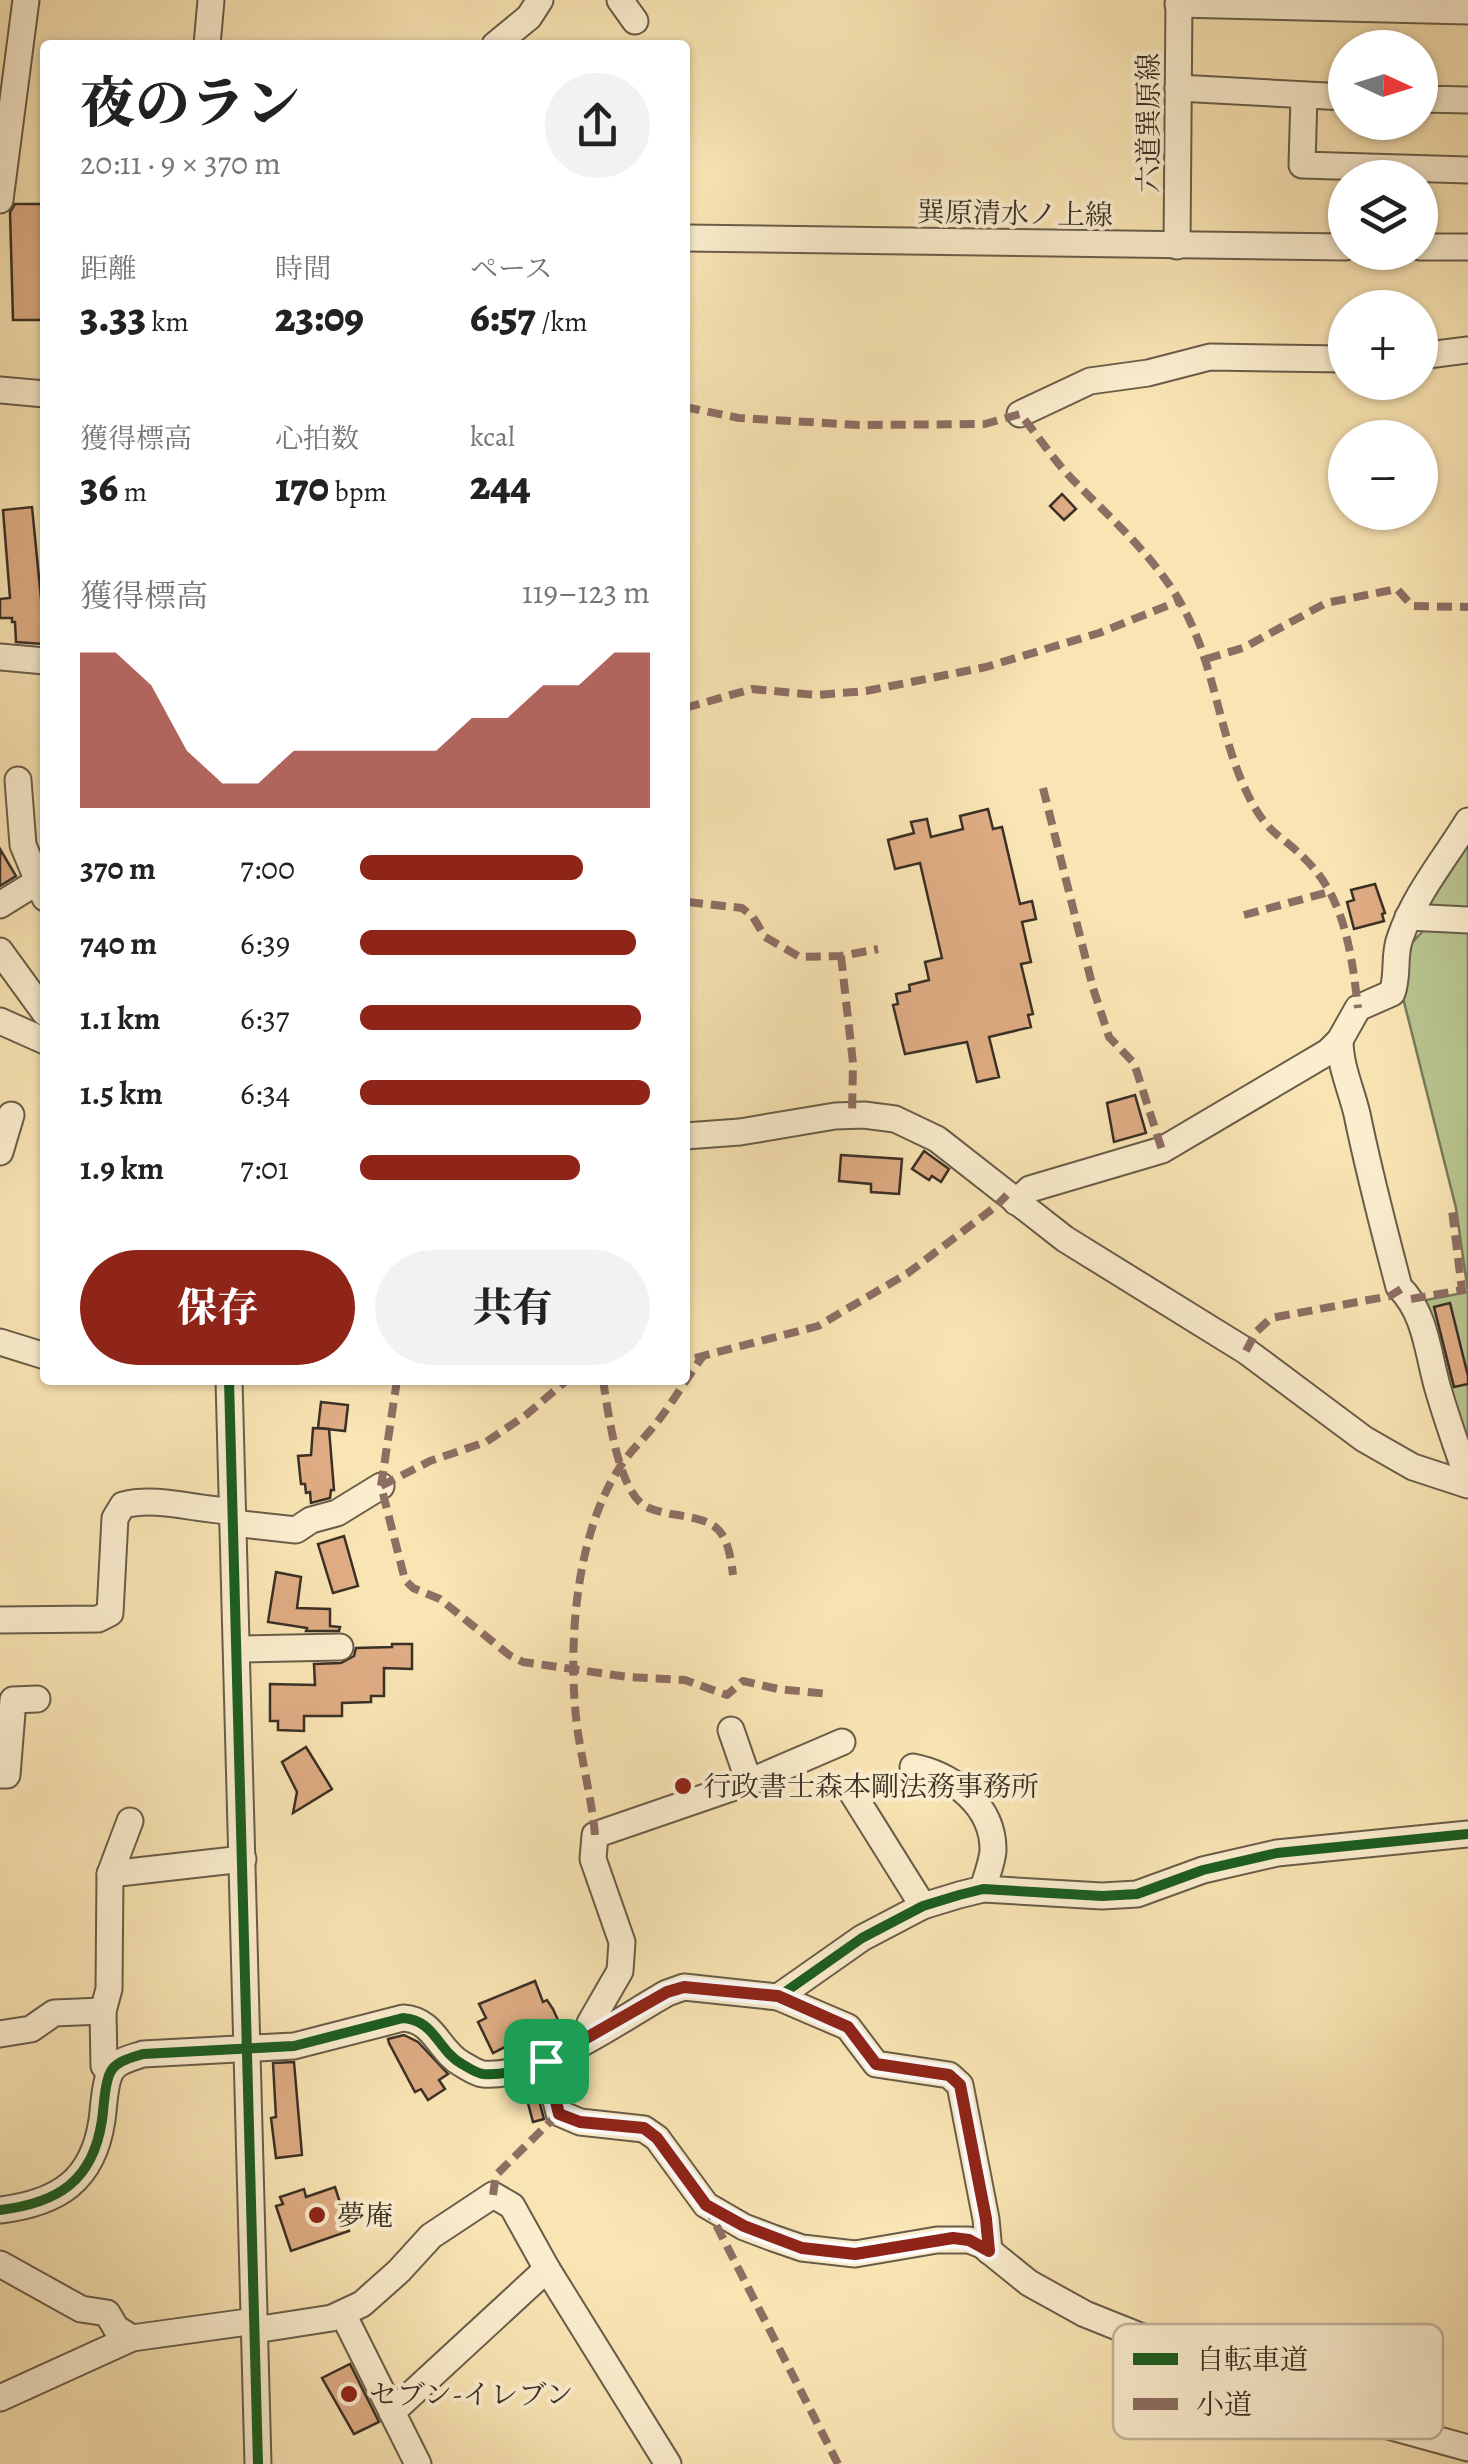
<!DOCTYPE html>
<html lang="ja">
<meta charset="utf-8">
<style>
:root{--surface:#fff;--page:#f2f2f2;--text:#222;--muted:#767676;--accent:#8f2418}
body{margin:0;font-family:Alegreya,"Noto Serif JP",serif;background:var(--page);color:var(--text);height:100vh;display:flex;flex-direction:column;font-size:38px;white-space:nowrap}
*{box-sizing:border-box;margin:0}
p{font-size:32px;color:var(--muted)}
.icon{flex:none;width:55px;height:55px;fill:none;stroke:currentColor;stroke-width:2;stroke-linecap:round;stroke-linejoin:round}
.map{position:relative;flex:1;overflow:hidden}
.side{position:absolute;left:40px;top:40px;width:650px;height:1345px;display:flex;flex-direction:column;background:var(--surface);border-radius:10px;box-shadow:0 2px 8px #0004}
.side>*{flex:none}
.needle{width:65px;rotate:94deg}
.tools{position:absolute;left:1328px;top:30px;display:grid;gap:20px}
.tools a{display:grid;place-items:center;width:110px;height:110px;border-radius:50%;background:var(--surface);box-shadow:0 2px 8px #0004;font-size:50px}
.pin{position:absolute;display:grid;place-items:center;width:85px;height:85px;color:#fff;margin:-42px;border-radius:20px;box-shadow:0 5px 15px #0006}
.round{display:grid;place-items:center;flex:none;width:105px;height:105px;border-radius:52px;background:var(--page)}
.summary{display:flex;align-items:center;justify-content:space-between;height:170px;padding:0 40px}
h1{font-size:55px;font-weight:800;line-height:75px}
.stats{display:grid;grid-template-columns:repeat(3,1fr);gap:15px;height:170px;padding:10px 40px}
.stats div{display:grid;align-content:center}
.stats b{font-size:42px;font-weight:800}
.stats small{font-size:28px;font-weight:400}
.stats p{font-size:28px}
.chart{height:280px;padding:20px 40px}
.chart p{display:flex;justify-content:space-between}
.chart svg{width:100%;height:180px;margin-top:10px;fill:var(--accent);opacity:.7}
.primary-button{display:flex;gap:20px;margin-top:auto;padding:20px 40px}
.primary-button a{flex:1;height:115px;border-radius:60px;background:var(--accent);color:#fff;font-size:40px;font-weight:800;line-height:115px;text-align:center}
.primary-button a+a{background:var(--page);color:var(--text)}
ul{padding:0 40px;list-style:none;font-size:32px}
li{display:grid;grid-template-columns:160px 120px 1fr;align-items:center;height:75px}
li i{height:25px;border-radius:12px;background:var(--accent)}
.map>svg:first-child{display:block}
.green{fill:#b9c590;stroke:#797a5b;stroke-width:2.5}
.building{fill:#dfac83;stroke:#393026;stroke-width:2.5}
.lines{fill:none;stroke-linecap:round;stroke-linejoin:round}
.minor-casing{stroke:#695d49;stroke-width:29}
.minor{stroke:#fbedce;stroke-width:25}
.quiet{stroke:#8d6e63;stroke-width:8;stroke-dasharray:15 8;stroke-linecap:butt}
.cycleway-casing{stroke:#fbedce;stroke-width:16}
.cycleway{stroke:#1b5e20;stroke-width:10}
.route-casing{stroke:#fff;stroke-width:20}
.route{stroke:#8f2418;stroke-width:12}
.poi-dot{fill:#8f2418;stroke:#fbedce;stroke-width:4}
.labels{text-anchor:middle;stroke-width:8;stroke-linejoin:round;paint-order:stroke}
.street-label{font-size:28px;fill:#393026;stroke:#fbedce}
.poi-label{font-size:28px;fill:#393026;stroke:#fbedce;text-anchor:start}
.key{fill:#fbedce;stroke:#c1b49c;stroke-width:2.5}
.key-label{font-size:28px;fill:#393026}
</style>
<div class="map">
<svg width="1468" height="2464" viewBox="0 0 1468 2464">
<rect width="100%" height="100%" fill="#f9e4b3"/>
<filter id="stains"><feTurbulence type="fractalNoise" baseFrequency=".002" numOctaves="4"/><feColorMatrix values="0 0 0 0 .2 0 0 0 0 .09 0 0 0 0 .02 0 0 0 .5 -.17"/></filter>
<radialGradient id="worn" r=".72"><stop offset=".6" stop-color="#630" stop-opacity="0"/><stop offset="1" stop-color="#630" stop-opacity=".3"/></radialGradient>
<g class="green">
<path d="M1468 835V910L1436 909 1424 897Z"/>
<path d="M1426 928 1468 930V1453L1421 1301 1468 1292 1456 1208 1401 990 1406 949Z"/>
</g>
<g class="building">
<path d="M15 204H45V320H13L10 212Z"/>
<path d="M1062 494 1076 509 1064 520 1050 506Z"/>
<path d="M32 507 41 598 43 644 16 642 15 622H12V618H0V599L10 598 3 510Z"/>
<path d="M988 809 993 829 1002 827 1020 904 1032 901 1036 919 1022 922 1031 962 1021 964 1033 1014 1028 1015 1031 1027 989 1037 999 1077 977 1082 967 1042 905 1054 893 1005 898 1004 896 994 910 991 909 985 929 980 925 962 942 958 920 863 895 869 888 840 914 833 911 822 927 819 931 837 963 829 960 816Z"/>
<path d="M0 849 16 876 0 886Z"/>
<path d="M1375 884 1385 913 1382 914 1384 921 1354 929 1347 902 1354 900 1351 890Z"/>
<path d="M1135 1095 1146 1133 1114 1142 1107 1103Z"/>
<path d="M924 1151 949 1169 941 1182 932 1176 929 1180 912 1169Z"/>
<path d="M841 1155 902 1159 899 1194 871 1192V1184L839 1181Z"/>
<path d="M1450 1303 1468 1376V1384L1454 1387 1434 1307Z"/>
<path d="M321 1402 348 1405 345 1431 318 1428Z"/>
<path d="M313 1428 329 1429 334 1490H331L330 1498 311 1503 310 1492 306 1493 305 1484H301L298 1456 311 1455Z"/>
<path d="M344 1536 358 1586 333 1593 318 1544Z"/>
<path d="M276 1572 301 1577 297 1608 330 1609V1626L340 1627 339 1631H306L307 1628 268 1622Z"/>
<path d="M392 1644H412V1669L384 1668V1696H371V1702L342 1703V1716H304V1731L278 1730V1721H270V1684L315 1685 314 1664 341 1663 354 1656 356 1648 392 1647Z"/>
<path d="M306 1747 332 1789 293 1813 297 1792 282 1762Z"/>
<path d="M535 1981 543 2002 547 2000 553 2009 563 2031 540 2040 537 2031 493 2053 478 2022 486 2018 479 2004Z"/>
<path d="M404 2035 418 2042 448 2074 439 2080 445 2089 428 2100 421 2089 415 2092 389 2043 388 2039Z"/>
<path d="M294 2062 302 2155 276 2158 271 2118 276 2117 273 2063Z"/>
<path d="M537 2093 544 2119 533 2122 526 2096Z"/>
<path d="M335 2187 349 2231 291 2251 276 2206 283 2204 280 2197 304 2189 306 2197Z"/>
<path d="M350 2364 379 2422 354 2434 322 2378Z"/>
</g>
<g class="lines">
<defs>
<g id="minor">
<path d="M620 0 635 21"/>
<path d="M1178 4 1468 11"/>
<path d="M207 45 211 0"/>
<path d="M495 45 529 17 540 0"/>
<path d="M1178 88 1345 97"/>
<path d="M1304 96 1302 165 1468 170"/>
<path d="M1420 99 1468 100"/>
<path d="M0 200 26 0"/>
<path d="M685 238 1345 247"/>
<path d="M1177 246 1179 0"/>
<path d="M1420 247H1468"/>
<path d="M1420 356 1468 350"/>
<path d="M0 390 45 394"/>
<path d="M1020 414 1090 381 1148 373 1210 357 1345 359"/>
<path d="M0 657 45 661"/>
<path d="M18 780 23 845 45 898"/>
<path d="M0 905 45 877"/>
<path d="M1408 917 1468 920"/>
<path d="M0 951 45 1013"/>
<path d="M0 1021 45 1041"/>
<path d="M1340 1040C1340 1066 1351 1089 1357 1114 1369 1173 1384 1230 1399 1287 1426 1313 1428 1355 1438 1389 1447 1420 1458 1450 1468 1480"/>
<path d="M685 1136 740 1132 835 1116 864 1115 895 1119 937 1139 1065 1239 1246 1351 1364 1439 1413 1467 1468 1485"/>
<path d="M0 1152 11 1115"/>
<path d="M1016 1202 1030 1189 1162 1150 1328 1052 1340 1040 1358 1008 1392 993C1399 974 1393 956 1400 938 1415 894 1444 860 1468 821"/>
<path d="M0 1342 45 1356"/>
<path d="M229 1380 258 2464"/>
<path d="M233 1523 296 1530 311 1520 337 1513 381 1486"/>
<path d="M0 1620 98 1619 110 1613 115 1518 123 1505C157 1496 196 1510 232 1511"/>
<path d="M237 1649 340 1647"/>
<path d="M731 1730 749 1782"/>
<path d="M913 1767C953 1775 994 1806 993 1851 992 1863 986 1877 983 1889"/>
<path d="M0 1775H7L13 1700 37 1699"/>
<path d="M853 1794 923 1906"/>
<path d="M110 1874 243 1859"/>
<path d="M778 1997 848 2027 876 2064 949 2075 960 2085 986 2219 989 2251"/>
<path d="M0 2034 31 2029 54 2013 103 2011"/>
<path d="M590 2036V2023L620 1971 622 1942 593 1859 595 1835 749 1782 842 1742"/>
<path d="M546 2061 559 2113 580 2122 644 2129 657 2138 706 2205 744 2227 773 2238 802 2248 855 2254 937 2240H969L982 2245 1029 2283 1085 2314 1312 2405 1468 2448"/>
<path d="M110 2073 104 2066 103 2011 109 1989 110 1874 130 1821"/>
<path d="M0 2210C58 2203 93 2181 102 2120 104 2107 104 2086 110 2073 115 2061 131 2058 143 2054L294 2046 403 2018C435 2020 438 2051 462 2064 469 2068 476 2073 483 2074 539 2079 619 2020 667 1993L684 1987 778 1997 862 1938 923 1906 959 1895 983 1889 1102 1896 1137 1894 1203 1870 1277 1853 1468 1834"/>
<path d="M0 2264 81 2309 107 2313 116 2328 132 2338"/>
<path d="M343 2314 418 2464"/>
<path d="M255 2330 332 2318 362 2304 399 2271 431 2236 493 2195 512 2206 547 2269 668 2464"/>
<path d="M0 2398 132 2338 255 2321"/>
<path d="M392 2412 547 2269"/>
</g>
</defs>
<use href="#minor" class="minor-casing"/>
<use href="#minor" class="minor"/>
<g class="quiet">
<path d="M685 407 739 418 859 425 985 424 1020 414C1040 438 1056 464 1078 485 1119 526 1164 566 1189 619 1217 677 1221 743 1250 799 1270 837 1280 833 1306 860 1345 898 1352 956 1358 1008"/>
<path d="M1206 659 1243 648 1326 603 1397 589 1412 606 1468 607"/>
<path d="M685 708 752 689 816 695 866 691 986 667 1099 633 1179 601"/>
<path d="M1043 788 1093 988 1109 1037 1134 1063 1162 1150"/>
<path d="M688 902 742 908 753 917 765 937 800 957 841 956 878 949"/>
<path d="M1244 915 1329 892"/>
<path d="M841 956 853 1063 852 1116"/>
<path d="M1411 1299 1462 1290 1452 1210"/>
<path d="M1246 1351 1256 1332 1271 1318 1390 1296 1401 1289"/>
<path d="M695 1358 818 1326 908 1273 995 1207 1007 1195"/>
<path d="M397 1380 381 1486 405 1580 413 1588 440 1599 509 1655 523 1662 628 1677 685 1680 727 1695 743 1681 778 1689 829 1694"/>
<path d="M603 1380C608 1411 617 1484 642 1504 650 1510 662 1512 671 1514 718 1521 727 1526 733 1575"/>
<path d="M381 1486 430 1461 486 1442 526 1415 567 1380"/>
<path d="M595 1835C591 1791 578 1749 575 1706 569 1632 578 1530 620 1467 629 1452 643 1440 654 1426 672 1404 686 1379 703 1356"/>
<path d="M493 2195 496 2175 559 2113"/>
<path d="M706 2205 838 2464"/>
</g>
<defs>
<g id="cycleway">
<path d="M229 1380 258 2464"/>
<path d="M0 2210C58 2203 93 2181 102 2120 104 2107 104 2086 110 2073 115 2061 131 2058 143 2054L294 2046 403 2018C435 2020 438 2051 462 2064 469 2068 476 2073 483 2074 539 2079 619 2020 667 1993L684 1987 778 1997 862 1938 923 1906 959 1895 983 1889 1102 1896 1137 1894 1203 1870 1277 1853 1468 1834"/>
</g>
</defs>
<use href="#cycleway" class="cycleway-casing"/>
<use href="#cycleway" class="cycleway"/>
</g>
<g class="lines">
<defs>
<path id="route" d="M684 1987 778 1996 848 2027 876 2064 949 2075 960 2085 986 2219 989 2251 969 2240 953 2238 855 2254 802 2248 744 2226 706 2205 657 2138 644 2128 580 2122 559 2114 546 2061 667 1992Z"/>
</defs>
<use href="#route" class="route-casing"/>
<use href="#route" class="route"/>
</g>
<g class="poi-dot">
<circle cx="683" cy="1786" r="10"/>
<circle cx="317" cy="2215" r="10"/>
<circle cx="349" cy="2394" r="10"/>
</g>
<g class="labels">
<g class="street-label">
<text transform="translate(1148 123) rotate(-90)" y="10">六道巽原線</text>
<text transform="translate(1015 213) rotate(1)" y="10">巽原清水ノ上線</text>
</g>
<g class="poi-label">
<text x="703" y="1796">行政書士森本剛法務事務所</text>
<text x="337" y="2225">夢庵</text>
<text x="369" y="2404">セブン-イレブン</text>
</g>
</g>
<rect x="1113" y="2324" width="330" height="115" rx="15" class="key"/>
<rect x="1133" y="2353" width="45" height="12" fill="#1b5e20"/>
<rect x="1133" y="2398" width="45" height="12" fill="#8d6e63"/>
<g class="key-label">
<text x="1196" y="2369">自転車道</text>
<text x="1196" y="2414">小道</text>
</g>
<rect width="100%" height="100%" filter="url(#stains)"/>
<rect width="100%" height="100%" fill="url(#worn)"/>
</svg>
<div class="tools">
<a><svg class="needle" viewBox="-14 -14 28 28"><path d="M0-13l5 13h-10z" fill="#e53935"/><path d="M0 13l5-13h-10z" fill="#767676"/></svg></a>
<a><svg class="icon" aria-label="layers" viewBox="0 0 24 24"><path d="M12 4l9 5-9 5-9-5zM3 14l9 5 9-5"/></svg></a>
<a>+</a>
<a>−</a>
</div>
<div class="pin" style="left:546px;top:2061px;background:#1e9e55"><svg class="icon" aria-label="arrive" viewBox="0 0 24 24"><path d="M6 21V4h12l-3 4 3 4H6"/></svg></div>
<section class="side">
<div class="summary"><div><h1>夜のラン</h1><p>20:11 · 9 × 370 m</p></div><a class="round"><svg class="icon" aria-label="share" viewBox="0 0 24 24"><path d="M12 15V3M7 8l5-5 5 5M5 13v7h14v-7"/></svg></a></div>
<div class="stats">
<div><p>距離</p><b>3.33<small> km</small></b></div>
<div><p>時間</p><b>23:09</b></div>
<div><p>ペース</p><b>6:57<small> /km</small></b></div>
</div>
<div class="stats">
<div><p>獲得標高</p><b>36<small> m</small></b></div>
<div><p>心拍数</p><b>170<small> bpm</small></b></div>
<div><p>kcal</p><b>244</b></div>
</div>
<div class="chart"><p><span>獲得標高</span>119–123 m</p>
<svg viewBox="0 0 160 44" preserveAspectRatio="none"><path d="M0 44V6L10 6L20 14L30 30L40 38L50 38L60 30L70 30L80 30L90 30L100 30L110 22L120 22L130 14L140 14L150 6L160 6V44z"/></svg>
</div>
<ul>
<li><b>370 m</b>7:00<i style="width:77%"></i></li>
<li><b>740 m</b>6:39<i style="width:95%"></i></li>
<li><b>1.1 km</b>6:37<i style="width:97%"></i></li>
<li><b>1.5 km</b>6:34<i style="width:100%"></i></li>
<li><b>1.9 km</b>7:01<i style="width:76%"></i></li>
</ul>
<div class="primary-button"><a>保存</a><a>共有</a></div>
</section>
</div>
